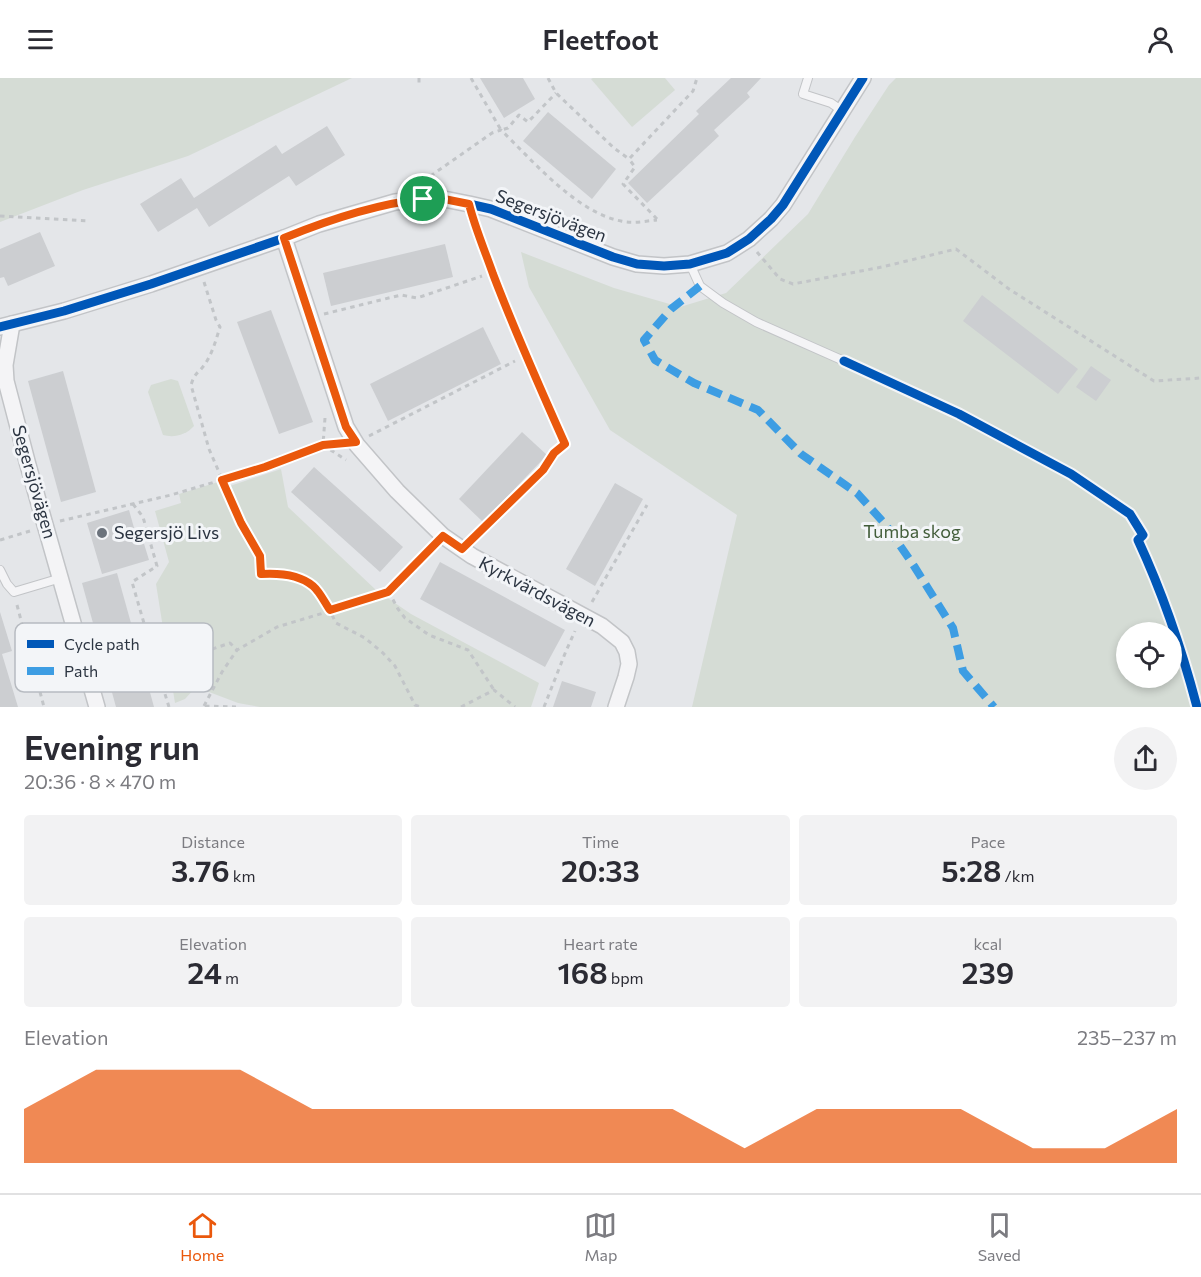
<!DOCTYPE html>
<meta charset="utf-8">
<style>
:root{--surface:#fff;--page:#f2f2f3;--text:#2b2b33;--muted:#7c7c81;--line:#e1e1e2;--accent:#ea580c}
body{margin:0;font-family:Commissioner,sans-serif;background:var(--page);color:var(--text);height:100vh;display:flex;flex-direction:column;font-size:22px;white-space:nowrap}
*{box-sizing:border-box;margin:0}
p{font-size:20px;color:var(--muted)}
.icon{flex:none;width:33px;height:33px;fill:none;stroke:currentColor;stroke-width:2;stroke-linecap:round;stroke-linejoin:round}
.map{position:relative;height:629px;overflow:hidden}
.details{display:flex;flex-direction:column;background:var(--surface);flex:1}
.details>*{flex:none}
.fabs{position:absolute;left:1116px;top:544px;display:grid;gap:12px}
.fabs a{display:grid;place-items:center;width:66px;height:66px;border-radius:50%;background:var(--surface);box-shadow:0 3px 9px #0003;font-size:30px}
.pin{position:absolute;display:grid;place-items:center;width:51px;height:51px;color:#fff;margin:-26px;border:3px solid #fff;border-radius:50%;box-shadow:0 2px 6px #0007}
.round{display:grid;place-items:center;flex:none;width:63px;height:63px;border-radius:32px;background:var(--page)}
.overview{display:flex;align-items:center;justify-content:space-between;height:102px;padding:0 24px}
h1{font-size:33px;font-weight:600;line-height:45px}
.metrics{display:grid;grid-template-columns:repeat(3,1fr);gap:9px;height:102px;padding:6px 24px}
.metrics div{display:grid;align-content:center;border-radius:6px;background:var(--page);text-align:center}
.metrics b{font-size:30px;font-weight:600}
.metrics small{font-size:16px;font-weight:400}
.metrics p{font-size:16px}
.chart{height:168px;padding:12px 24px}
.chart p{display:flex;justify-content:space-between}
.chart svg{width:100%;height:108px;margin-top:6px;fill:var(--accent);opacity:.7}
header{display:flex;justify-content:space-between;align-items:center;height:78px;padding:0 24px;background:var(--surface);font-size:27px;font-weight:600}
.menu{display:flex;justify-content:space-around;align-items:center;height:84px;border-top:2px solid var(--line);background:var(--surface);font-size:16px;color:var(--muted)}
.menu a{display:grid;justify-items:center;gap:3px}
.menu .current{color:var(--accent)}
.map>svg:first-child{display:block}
.green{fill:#d5dcd5;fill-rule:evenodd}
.building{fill:#ccced1}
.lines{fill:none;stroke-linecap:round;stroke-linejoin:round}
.lane-casing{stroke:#c2c4c7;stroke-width:10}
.street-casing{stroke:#c2c4c7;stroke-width:18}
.path{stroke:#c2c5c8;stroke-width:3;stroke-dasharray:4.5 4.5;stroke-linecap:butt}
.lane{stroke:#f4f4f6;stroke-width:8}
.street{stroke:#f4f4f6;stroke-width:15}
.quiet{stroke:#3d9de3;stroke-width:8;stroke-dasharray:15 8;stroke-linecap:butt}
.cycleway-casing{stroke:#f3f5f8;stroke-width:13}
.cycleway{stroke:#0057b8;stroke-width:9}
.route-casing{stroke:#fff;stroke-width:12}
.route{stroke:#ea580c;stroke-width:8}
.poi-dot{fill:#6c737c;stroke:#f3f5f8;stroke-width:2}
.labels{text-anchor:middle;stroke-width:6;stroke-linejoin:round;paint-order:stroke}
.street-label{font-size:18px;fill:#2c3542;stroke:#f3f5f8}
.park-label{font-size:18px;fill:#425d3a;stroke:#f3f5f8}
.poi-label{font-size:18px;fill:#2c3542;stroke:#f3f5f8;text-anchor:start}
.key{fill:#f3f5f8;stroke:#b7bbc1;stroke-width:1.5}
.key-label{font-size:16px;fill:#2c3542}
</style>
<header><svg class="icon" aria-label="menu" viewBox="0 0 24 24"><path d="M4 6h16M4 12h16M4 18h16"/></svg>Fleetfoot<svg class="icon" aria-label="person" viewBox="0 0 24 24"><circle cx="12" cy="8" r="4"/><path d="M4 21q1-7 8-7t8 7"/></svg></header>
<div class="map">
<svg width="1201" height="629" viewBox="0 0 1201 629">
<rect width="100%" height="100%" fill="#e4e6e9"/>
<g class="green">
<path d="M0 0H352L188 78 83 112 0 144Z"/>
<path d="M593 0H665L675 12 632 49 591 1Z"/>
<path d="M896 0H1201V629H692L737 437 610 352 529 209 521 174 614 210 680 229 726 215 808 136 855 59 889 7ZM1126 555H1172V600H1126Z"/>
<path d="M171 301 178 303 194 348C186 357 174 360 163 357L148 314 151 307Z"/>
<path d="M281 391 288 429 376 512 411 536 539 605 531 629H260L238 625 196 609 185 621 175 625 156 506 169 484 155 433 181 425 179 416 218 404 221 411Z"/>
</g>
<g class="building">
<path d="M480 0H523L535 21 504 40Z"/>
<path d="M731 0H761L747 15 750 19 714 52 719 58 647 125 628 105 699 36 696 33Z"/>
<path d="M548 34 616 91 592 121 523 63Z"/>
<path d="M327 48 345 77 296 108 289 98 209 149 197 130 158 154 140 126 181 100 194 120 276 67 282 76Z"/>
<path d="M40 154 55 188 8 208 4 199 0 200V171Z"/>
<path d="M445 166 453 199 331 228 323 195Z"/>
<path d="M982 217 1078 291 1058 316 963 243Z"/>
<path d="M271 232 313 344 279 356 237 244Z"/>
<path d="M483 249 501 286 388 343 370 306Z"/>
<path d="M1091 288 1111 302 1096 323 1076 309Z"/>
<path d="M63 293 96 414 61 424 28 303Z"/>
<path d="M522 354 547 377 483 444 459 421Z"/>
<path d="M314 389 403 469 380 494 291 414Z"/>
<path d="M615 405 643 421 595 508 566 491Z"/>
<path d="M129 432 136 457 141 456 149 482 102 496 87 445Z"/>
<path d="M440 484 565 552 545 589 420 521Z"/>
<path d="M117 495 136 563 154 629H116L82 505Z"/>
<path d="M0 534 12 573 2 576 18 629H0Z"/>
<path d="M562 603 596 614 591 629H553Z"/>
</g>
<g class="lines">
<defs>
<g id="lane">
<path d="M808 0 803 16 831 25 841 32"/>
<path d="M469 126 472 140 525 277 565 366"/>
<path d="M690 186 700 208 723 225 756 244 844 283"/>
<path d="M0 492 7 506 14 514 61 500"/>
</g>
<g id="street">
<path d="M284 160 346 349 357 367 397 413 443 458 472 478 602 548 622 564 627 574 629 586 626 599 616 629"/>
<path d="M12 246 5 287 6 303 28 387 97 629"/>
<path d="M0 249 64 233 151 206 284 160 319 146 395 124 423 121H444L469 126 491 131 613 179 637 186 664 188 690 186 727 175 749 161 771 141 783 127 863 0"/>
</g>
</defs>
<use href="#lane" class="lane-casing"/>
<use href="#street" class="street-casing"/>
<g class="path">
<path d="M419 0V8"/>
<path d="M471 0 501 52 508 50 519 37 528 44 556 15"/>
<path d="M548 0 556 15 614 70 629 81"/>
<path d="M425 105 429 99 492 55 501 52C532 82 577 135 621 143 633 146 645 143 657 142"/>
<path d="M0 138 88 143"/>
<path d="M657 141 623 106 635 89 629 81 693 13 697 0"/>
<path d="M757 174 780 201 793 206 882 189 956 171 1009 211 1154 303 1201 300"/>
<path d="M204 204 216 242 220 249C216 262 212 276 205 286 198 296 195 294 191 307L209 371 241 445 260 478 261 496C278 495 300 497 313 508 320 514 325 525 330 533L388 514 431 469"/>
<path d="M324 236 401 217 417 220 482 198"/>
<path d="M325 340 323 367 346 382"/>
<path d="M369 358 515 283"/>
<path d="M133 426 143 439 157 488 132 504 157 590"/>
<path d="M60 443 171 417 265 389 323 367 336 365"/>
<path d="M475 460 543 392 557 373"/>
<path d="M0 462 30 453"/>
<path d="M388 514 391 518 398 531 405 540 429 557 468 572 494 612"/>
<path d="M592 524 647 427"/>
<path d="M17 527 44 629"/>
<path d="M204 628 222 594 237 572"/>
<path d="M205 628 236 629"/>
<path d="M169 629 157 590 230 565 237 572 277 549 330 533 336 545 365 560 383 575 395 588 415 627 421 629"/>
<path d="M461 629 494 612 515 629"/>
<path d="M544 629 566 573 575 553"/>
</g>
<use href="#lane" class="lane"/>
<use href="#street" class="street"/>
<path class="quiet" d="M700 208 671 231 644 262 655 282 694 305 758 332 801 376 857 415 886 447 914 488 953 550 963 593 994 629"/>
<defs>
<g id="cycleway">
<path d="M0 249 64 233 151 206 284 160 319 146 395 124 423 121H444L469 126 491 131 613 179 637 186 664 188 690 186 727 175 749 161 771 141 783 127 863 0"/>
<path d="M844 283 959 336 1071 396 1130 436 1143 457 1138 462C1163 516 1182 572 1197 629"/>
</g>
</defs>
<use href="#cycleway" class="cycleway-casing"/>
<use href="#cycleway" class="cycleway"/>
</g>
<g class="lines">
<defs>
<path id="route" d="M423 121H444L469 126C475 150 485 173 493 196 515 254 540 310 565 366L554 375 543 392 462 471 443 458 388 514 330 532C325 525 320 514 313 508 300 497 278 495 261 496L260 478 241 445 222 402 265 389 323 367 356 364 346 349 284 160C328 142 375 126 423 121Z"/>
</defs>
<use href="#route" class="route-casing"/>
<use href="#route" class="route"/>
</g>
<circle class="poi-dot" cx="102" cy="455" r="6"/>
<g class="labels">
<g class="street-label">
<text transform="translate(551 138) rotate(21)" y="6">Segersjövägen</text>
<text transform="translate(34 404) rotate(74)" y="6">Segersjövägen</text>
<text transform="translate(537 514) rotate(28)" y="6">Kyrkvärdsvägen</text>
</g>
<g class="park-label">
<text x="912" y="460">Tumba skog</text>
</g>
<g class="poi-label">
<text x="114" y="461">Segersjö Livs</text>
</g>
</g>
<rect x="15" y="545" width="198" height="69" rx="9" class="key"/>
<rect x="27" y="562" width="27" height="8" fill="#0057b8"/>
<rect x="27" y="589" width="27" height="8" fill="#3d9de3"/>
<g class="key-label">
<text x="64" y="572">Cycle path</text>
<text x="64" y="599">Path</text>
</g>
</svg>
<div class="fabs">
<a><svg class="icon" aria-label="locate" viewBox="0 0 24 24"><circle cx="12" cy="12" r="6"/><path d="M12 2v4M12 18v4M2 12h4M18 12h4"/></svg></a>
</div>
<div class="pin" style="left:423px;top:121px;background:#1e9e55"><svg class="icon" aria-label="arrive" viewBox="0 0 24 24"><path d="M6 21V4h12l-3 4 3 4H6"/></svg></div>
</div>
<section class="details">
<div class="overview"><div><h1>Evening run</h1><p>20:36 · 8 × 470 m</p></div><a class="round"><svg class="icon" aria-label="share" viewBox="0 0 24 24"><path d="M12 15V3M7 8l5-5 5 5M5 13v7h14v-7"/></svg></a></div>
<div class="metrics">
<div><p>Distance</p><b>3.76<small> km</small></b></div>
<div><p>Time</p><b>20:33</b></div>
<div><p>Pace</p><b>5:28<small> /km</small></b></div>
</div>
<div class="metrics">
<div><p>Elevation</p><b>24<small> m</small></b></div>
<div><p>Heart rate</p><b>168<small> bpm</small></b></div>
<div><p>kcal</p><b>239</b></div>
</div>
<div class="chart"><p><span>Elevation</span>235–237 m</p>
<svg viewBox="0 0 160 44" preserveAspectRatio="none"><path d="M0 44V22L10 6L20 6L30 6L40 22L50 22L60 22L70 22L80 22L90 22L100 38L110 22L120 22L130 22L140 38L150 38L160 22V44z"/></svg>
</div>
</section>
<nav class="menu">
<a class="current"><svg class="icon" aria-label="home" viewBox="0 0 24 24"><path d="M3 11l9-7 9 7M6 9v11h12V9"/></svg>Home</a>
<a><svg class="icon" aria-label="map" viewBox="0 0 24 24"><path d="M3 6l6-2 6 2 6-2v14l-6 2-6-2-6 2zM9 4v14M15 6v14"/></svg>Map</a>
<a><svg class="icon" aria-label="saved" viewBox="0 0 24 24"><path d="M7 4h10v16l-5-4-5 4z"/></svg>Saved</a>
</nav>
